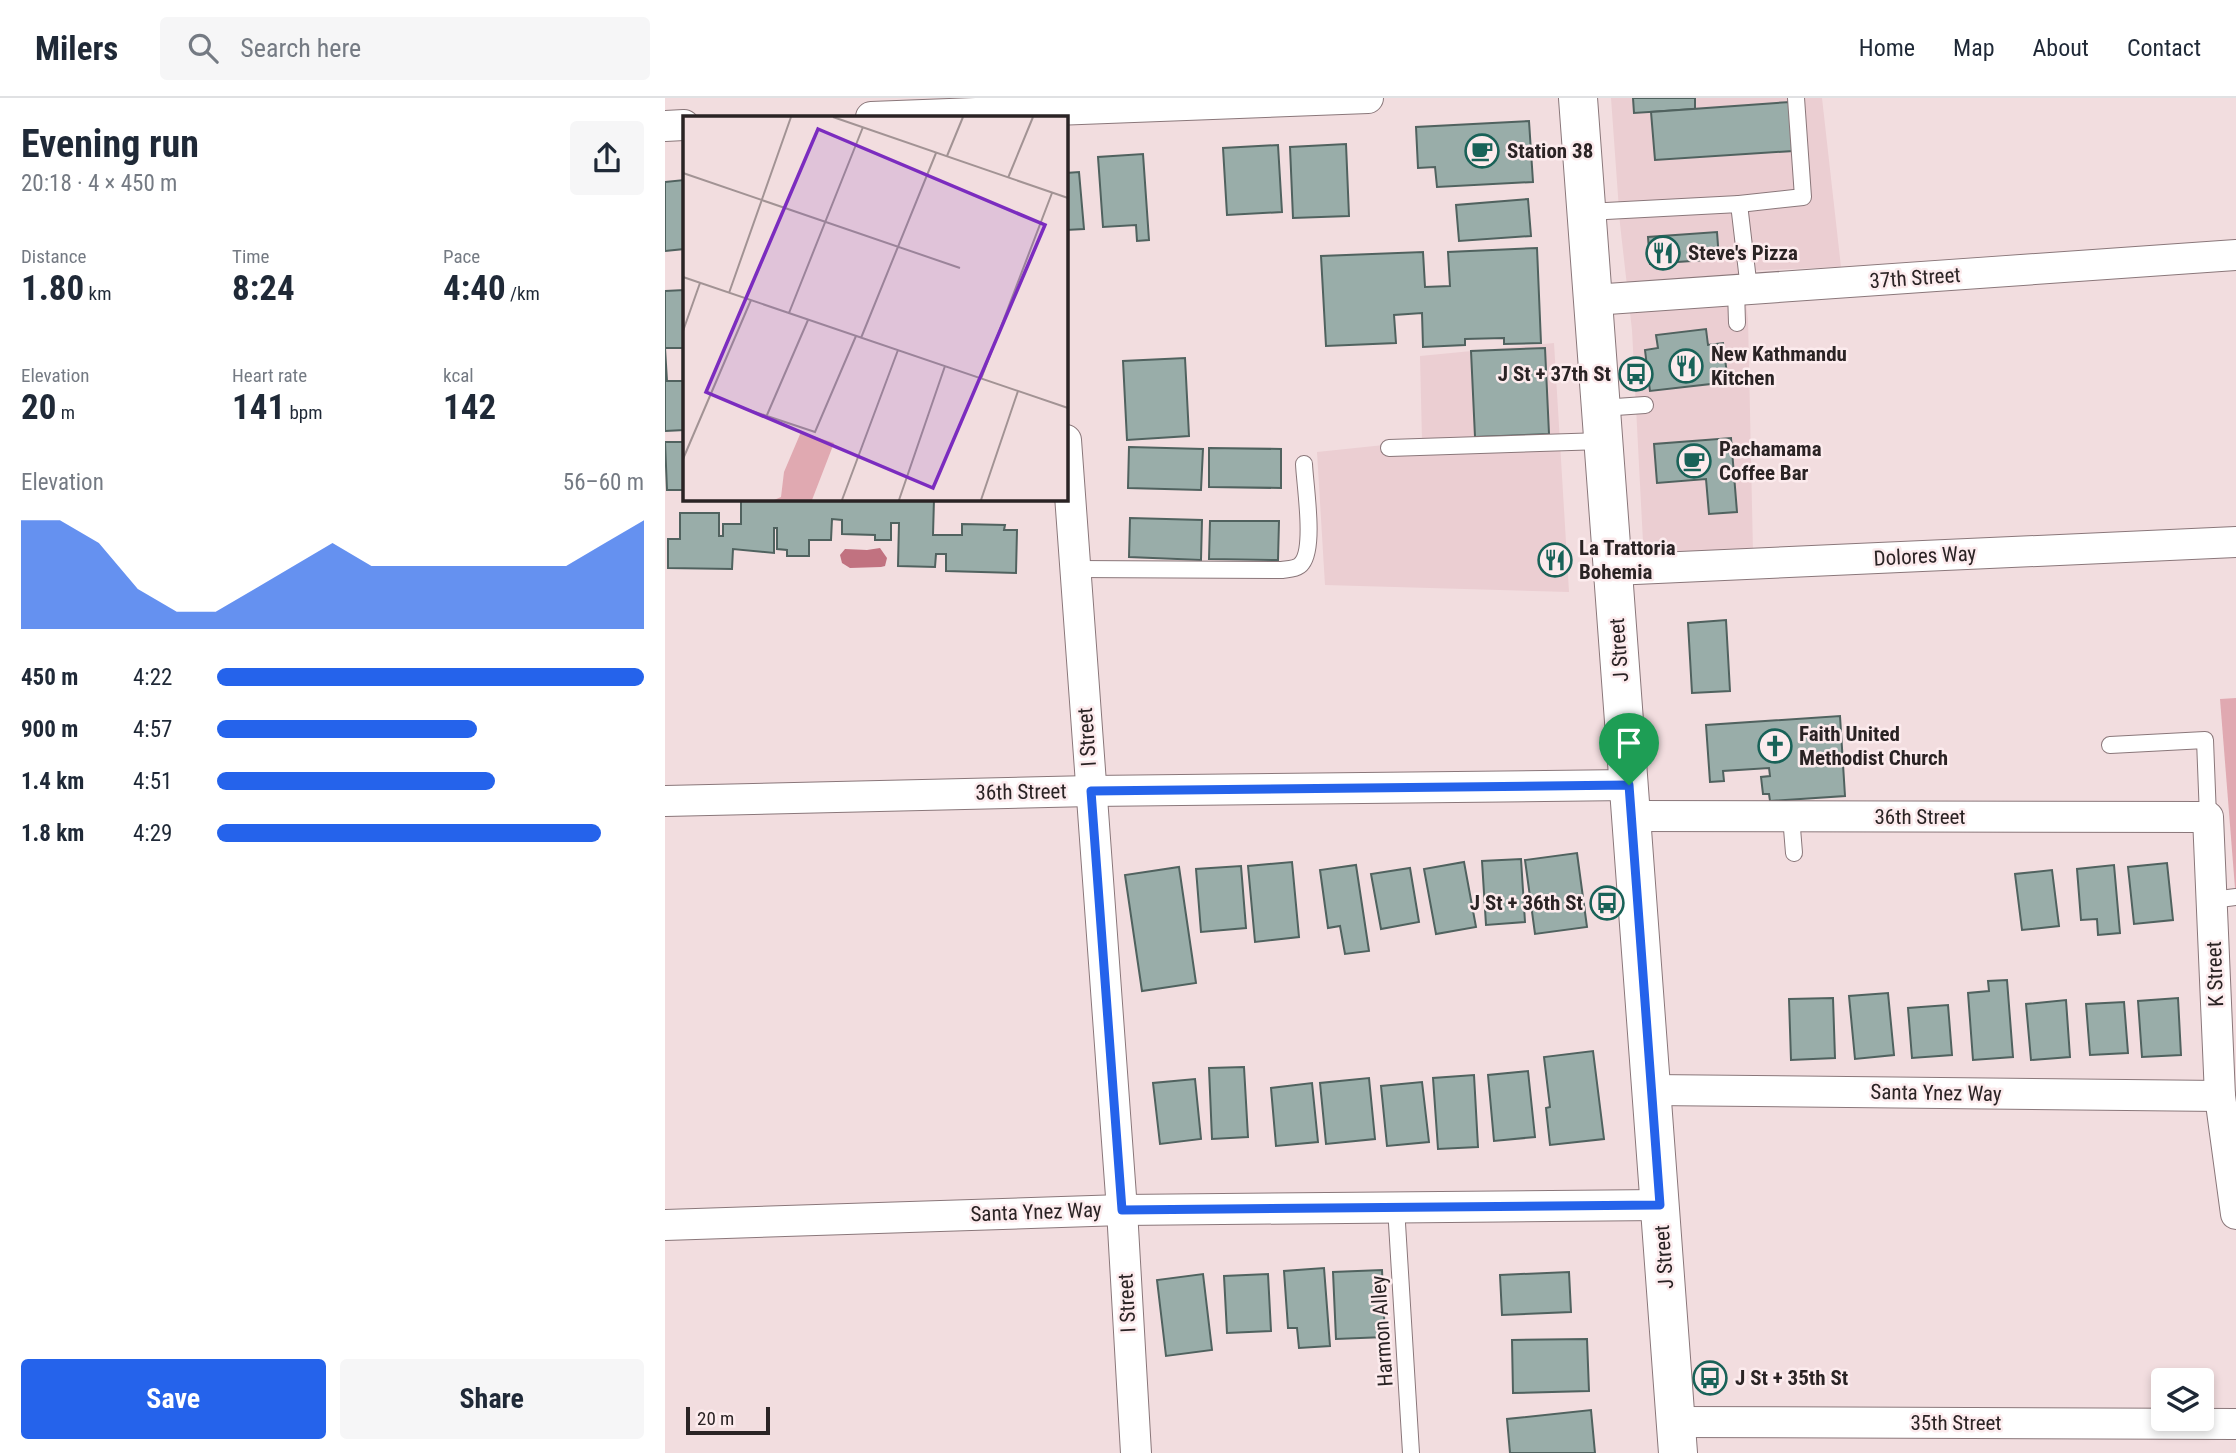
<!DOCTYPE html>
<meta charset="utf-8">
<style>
:root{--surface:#fff;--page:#f6f6f7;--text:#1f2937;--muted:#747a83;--line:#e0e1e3;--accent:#2563eb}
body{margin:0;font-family:"Roboto Condensed",sans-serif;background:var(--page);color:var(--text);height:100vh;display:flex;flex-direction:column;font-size:26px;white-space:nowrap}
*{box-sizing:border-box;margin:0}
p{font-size:23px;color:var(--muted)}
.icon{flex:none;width:38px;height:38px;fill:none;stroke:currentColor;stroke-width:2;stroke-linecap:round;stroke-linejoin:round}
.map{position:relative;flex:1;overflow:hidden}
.details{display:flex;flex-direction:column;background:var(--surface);width:665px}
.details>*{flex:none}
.controls{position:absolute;left:1486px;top:1270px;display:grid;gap:14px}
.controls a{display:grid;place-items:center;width:63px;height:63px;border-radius:7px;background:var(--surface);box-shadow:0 4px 10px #0003;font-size:35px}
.scale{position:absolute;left:21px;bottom:18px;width:84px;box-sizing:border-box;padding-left:7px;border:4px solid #2a2324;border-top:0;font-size:19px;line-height:24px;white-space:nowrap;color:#2a2324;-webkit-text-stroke:5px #fcebed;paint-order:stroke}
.pin{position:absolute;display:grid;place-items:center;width:60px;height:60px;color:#fff;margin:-72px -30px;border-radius:50% 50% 50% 0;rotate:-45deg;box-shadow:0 0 7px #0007}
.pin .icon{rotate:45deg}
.round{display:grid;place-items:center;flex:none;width:74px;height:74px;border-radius:7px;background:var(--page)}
.overview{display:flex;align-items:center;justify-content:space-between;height:119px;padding:0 21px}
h1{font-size:38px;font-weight:700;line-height:52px}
.figures{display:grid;grid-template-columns:repeat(3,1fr);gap:10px;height:119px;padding:7px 21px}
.figures div{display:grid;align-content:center}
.figures b{font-size:35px;font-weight:700}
.figures small{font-size:19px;font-weight:400}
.figures p{font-size:19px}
.chart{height:196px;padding:14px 21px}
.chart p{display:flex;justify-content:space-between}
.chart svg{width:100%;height:126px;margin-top:7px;fill:var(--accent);opacity:.7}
.button{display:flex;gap:14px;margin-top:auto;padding:14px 21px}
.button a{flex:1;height:80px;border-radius:7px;background:var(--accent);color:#fff;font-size:28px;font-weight:700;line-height:80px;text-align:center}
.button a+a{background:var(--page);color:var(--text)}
ul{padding:0 21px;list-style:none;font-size:23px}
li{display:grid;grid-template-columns:112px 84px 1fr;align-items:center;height:52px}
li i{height:18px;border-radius:9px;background:var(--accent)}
header{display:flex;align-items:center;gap:42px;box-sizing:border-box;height:98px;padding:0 35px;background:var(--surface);border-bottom:2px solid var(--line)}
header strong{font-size:33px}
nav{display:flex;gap:38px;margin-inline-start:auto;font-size:24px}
.search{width:490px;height:63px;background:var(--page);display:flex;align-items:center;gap:18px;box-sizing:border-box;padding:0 24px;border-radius:7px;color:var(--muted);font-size:26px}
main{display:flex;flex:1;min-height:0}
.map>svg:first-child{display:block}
.built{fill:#ebced2}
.green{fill:#e0a9b1}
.water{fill:#c17280}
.building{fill:#99ada9;stroke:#50625f;stroke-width:2}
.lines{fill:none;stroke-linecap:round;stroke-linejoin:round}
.service-casing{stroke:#8a777a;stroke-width:18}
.minor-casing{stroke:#8a777a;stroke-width:32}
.secondary-casing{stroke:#8a777a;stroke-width:40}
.service{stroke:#fff;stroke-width:16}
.minor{stroke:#fff;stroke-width:30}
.secondary{stroke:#fff;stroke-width:38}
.route-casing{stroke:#fff;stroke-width:14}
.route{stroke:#2563eb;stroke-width:9}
.labels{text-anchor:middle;stroke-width:5;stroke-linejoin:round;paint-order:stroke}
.poi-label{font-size:21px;font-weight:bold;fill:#2a2324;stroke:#fcebed;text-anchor:start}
.street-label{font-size:21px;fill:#2a2324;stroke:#fcebed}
.inset-road{fill:none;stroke:#a29394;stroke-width:2}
.view{fill:#7b2cbf;fill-opacity:0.15;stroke:#7b2cbf;stroke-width:3.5}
.inset-edge{fill:none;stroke:#2a2324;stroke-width:3.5}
</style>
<header>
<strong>Milers</strong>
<div class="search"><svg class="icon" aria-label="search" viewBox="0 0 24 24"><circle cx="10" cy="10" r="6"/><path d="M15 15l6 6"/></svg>Search here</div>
<nav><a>Home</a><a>Map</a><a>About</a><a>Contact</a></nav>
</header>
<main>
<section class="details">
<div class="overview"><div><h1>Evening run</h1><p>20:18 · 4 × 450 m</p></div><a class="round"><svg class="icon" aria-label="share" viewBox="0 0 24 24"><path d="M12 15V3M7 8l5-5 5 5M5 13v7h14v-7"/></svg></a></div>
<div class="figures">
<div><p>Distance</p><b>1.80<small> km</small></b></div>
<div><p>Time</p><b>8:24</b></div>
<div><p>Pace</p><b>4:40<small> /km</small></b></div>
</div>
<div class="figures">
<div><p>Elevation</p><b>20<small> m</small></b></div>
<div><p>Heart rate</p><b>141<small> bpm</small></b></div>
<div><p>kcal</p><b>142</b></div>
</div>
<div class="chart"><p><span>Elevation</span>56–60 m</p>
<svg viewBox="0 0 160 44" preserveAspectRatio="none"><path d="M0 44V6L10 6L20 14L30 30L40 38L50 38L60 30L70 22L80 14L90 22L100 22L110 22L120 22L130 22L140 22L150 14L160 6V44z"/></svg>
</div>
<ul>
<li><b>450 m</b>4:22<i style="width:100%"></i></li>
<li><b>900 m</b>4:57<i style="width:61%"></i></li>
<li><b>1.4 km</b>4:51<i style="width:65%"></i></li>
<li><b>1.8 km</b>4:29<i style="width:90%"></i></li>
</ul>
<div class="button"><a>Save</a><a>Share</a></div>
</section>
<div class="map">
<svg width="1571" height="1355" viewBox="0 0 1571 1355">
<rect width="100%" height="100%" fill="#f2dddf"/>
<g class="built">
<path d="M946 0H1157L1176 169 1077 173 1083 221 1088 454 986 458 978 444 967 232 955 126Z"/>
<path d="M889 245 904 494 660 487 652 354 757 343 755 258Z"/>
</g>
<path class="green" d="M1571 600V790H1570L1555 601Z"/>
<path class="water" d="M215 450 222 460 220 468 216 469 185 470 177 465 175 457 180 451 202 452Z"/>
<g class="building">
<path d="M968 0H1030V11L969 15Z"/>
<path d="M1125 4 1128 53 990 62 986 14Z"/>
<path d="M864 23 868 84 772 89 770 69 753 70 751 29Z"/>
<path d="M681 46 684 118 628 120 625 49Z"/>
<path d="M613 47 617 114 562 117 558 50Z"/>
<path d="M478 56 484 142 472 143 471 127 438 129 433 59Z"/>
<path d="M414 74 419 131 401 132V75Z"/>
<path d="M19 82V151L0 153V84Z"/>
<path d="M863 101 866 138 794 143 791 107Z"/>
<path d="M1052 134 1054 161 985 166 983 139Z"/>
<path d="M872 150 876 245 839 246V240L800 241V247L758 249 757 215 729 217 731 245 661 248 656 158 758 154 760 189 785 188 783 154Z"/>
<path d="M19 192V250H0L2 283H19V332L0 333V193Z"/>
<path d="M1041 231 1043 247 1058 245 1063 284 985 293 980 252 993 250 991 237Z"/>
<path d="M880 250 884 336 810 339 806 253Z"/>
<path d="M520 260 524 338 462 342 458 263Z"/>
<path d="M1066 340 1072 414 1044 416 1041 381 992 385 989 346Z"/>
<path d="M0 344H19V392H2Z"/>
<path d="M464 349 538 351 536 392 463 390Z"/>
<path d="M544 350 616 351V390L544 389Z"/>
<path d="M76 401H269L268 437H297V426L340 427 339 432H352L351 475 281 473V456H271L270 469 233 468 234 425H226V442H210V437L177 436V422L167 421 166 442H144V458H122V452L112 451V430H109V455L68 451 67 471 3 470V441H15V415H54V438H58V426H76Z"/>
<path d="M465 420 537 422 536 462 464 459Z"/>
<path d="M545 423H614L613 462 544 461Z"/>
<path d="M1061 522 1065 593 1027 595 1023 525Z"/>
<path d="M1175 618 1180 698 1105 703 1104 696H1098L1096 679 1105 678 1104 670 1058 673 1059 683 1045 684 1041 627Z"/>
<path d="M912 755 922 829 870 836 860 762Z"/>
<path d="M856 761 860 824 821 827 817 763Z"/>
<path d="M627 764 634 839 590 844 583 768Z"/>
<path d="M799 764 811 829 771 836 759 771Z"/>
<path d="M1502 765 1508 822 1469 826 1463 769Z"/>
<path d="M691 767 704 853 680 856 675 828 663 830 655 772Z"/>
<path d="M1449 767 1455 835 1433 837 1432 821 1416 822 1412 771Z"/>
<path d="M576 768 581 830 536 834 531 771Z"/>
<path d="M514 769 531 885 477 893 460 777Z"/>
<path d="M745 770 754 824 716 831 706 776Z"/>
<path d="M1387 772 1394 828 1357 832 1350 776Z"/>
<path d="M1342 882 1348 959 1308 962 1303 895 1324 893 1323 883Z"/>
<path d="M1223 895 1229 957 1190 961 1184 898Z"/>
<path d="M1168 900 1170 960 1126 962 1124 901Z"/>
<path d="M1513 900 1516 957 1477 959 1473 903Z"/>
<path d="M1401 902 1405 959 1366 962 1361 906Z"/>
<path d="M1459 904 1463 955 1425 957 1421 906Z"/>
<path d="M1283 907 1287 957 1247 960 1243 910Z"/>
<path d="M928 953 939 1041 885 1047 881 1010 885 1009 879 959Z"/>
<path d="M579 969 583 1039 547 1041 544 970Z"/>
<path d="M863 973 870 1039 829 1043 823 977Z"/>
<path d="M809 977 813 1049 773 1051 768 980Z"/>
<path d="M704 980 710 1041 661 1046 655 985Z"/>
<path d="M530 981 536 1041 495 1046 488 985Z"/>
<path d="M757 984 764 1044 722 1048 716 988Z"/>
<path d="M647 985 653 1044 611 1048 606 990Z"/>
<path d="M659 1170 665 1248 634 1250 632 1230H623L619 1173Z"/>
<path d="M717 1172 720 1239 671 1241 668 1174Z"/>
<path d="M904 1174 906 1214 837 1217 835 1177Z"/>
<path d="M538 1176 547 1252 501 1258 492 1182Z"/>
<path d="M603 1176 606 1233 562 1235 559 1178Z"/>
<path d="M922 1241 924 1293 848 1295 847 1242Z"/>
<path d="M926 1312 930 1355H845L842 1321Z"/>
</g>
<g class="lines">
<defs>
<g id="service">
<path d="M1074 106 1138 99 1131 0"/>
<path d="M922 114 1074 106 1084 191"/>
<path d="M1071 192 1072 225"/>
<path d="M936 310 980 307"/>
<path d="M724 350 938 343"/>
<path d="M410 471 617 472C623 471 633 471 637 465 650 449 640 388 639 366"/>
<path d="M1445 647 1540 642 1543 719"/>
<path d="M1126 718 1129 755"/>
<path d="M1547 802 1571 799"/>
<path d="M731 1109 746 1355"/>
</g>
<g id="minor">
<path d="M206 19 703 0"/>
<path d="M0 28 19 27"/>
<path d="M928 202 1571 157"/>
<path d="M401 342 457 1112 471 1355"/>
<path d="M948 472 1571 444"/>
<path d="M0 703 426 693 964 687"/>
<path d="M966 718 1543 719 1555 998 1571 1116"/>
<path d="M987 992 1555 998"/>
<path d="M0 1127 457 1112 995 1107"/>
<path d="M1011 1324 1571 1326"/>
</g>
<path id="secondary" d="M913 0 1013 1355"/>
</defs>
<use href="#service" class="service-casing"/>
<use href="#minor" class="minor-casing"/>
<use href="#secondary" class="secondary-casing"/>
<use href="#service" class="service"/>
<use href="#minor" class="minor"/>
<use href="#secondary" class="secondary"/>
</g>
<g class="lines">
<defs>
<path id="route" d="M964 687 995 1107 457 1112 426 693Z"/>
</defs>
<use href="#route" class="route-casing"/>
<use href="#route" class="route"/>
</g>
<defs>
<symbol id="cafe-ring" viewBox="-11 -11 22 22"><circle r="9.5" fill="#fcebed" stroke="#196258" stroke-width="1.5"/><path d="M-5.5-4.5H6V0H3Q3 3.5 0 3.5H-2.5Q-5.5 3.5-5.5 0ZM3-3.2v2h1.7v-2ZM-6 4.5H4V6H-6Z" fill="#196258"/></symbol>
<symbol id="restaurant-ring" viewBox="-11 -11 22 22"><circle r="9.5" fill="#fcebed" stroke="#196258" stroke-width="1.5"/><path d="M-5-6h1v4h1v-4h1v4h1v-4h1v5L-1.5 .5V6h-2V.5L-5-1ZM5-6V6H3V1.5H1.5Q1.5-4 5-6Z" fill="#196258"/></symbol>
<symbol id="bus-ring" viewBox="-11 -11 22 22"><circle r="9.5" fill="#fcebed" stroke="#196258" stroke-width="1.5"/><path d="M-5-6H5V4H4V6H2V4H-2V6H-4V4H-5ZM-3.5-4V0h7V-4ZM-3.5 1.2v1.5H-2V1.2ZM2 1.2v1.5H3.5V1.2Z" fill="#196258"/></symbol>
<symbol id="church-ring" viewBox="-11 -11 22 22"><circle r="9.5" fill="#fcebed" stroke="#196258" stroke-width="1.5"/><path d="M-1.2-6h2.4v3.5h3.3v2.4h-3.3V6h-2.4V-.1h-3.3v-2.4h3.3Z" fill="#196258"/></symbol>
</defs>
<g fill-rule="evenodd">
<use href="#cafe-ring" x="798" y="34" width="38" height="38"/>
<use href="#restaurant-ring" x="979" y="136" width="38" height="38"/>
<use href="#restaurant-ring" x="1002" y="249" width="38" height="38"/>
<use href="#bus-ring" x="952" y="257" width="38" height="38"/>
<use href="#cafe-ring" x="1010" y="344" width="38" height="38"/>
<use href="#restaurant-ring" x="871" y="443" width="38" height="38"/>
<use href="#church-ring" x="1091" y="629" width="38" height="38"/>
<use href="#bus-ring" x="923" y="786" width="38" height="38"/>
<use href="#bus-ring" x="1026" y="1261" width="38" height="38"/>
</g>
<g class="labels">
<g class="poi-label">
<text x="842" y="60">Station 38</text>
<text x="1023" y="162">Steve's Pizza</text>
<text x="1046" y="263">New Kathmandu<tspan x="1046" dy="24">Kitchen</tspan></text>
<text x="946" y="283" text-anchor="end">J St + 37th St</text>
<text x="1054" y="358">Pachamama<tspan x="1054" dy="24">Coffee Bar</tspan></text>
<text x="914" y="457">La Trattoria<tspan x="914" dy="24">Bohemia</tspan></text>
<text x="1134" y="643">Faith United<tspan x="1134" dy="24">Methodist Church</tspan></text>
<text x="918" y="812" text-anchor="end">J St + 36th St</text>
<text x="1070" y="1287">J St + 35th St</text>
</g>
<g class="street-label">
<text transform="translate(1250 180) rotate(-4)" y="7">37th Street</text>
<text transform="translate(1260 458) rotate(-3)" y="7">Dolores Way</text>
<text transform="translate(954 552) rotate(-94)" y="7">J Street</text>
<text transform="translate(422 639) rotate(-94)" y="7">I Street</text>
<text transform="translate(356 694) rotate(-1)" y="7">36th Street</text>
<text x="1255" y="726">36th Street</text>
<text transform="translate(1550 876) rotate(-92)" y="7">K Street</text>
<text transform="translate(1271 995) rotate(1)" y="7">Santa Ynez Way</text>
<text transform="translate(371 1114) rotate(-2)" y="7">Santa Ynez Way</text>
<text transform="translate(999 1159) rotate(-94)" y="7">J Street</text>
<text transform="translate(462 1205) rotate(-93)" y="7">I Street</text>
<text transform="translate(717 1233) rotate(-94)" y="7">Harmon Alley</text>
<text x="1291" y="1332">35th Street</text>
</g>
</g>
<g transform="translate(18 18)">
<rect width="385" height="385" fill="#f2dddf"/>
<path d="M118 316 151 327 129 384H91L98 381 101 356Z" fill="#e0a9b1"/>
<path class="inset-road" d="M150 1 385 82M264 40 280 1M0 57 277 152M325 62 350 1M0 161 385 292M46 177 108 1M106 197 180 11M0 215 17 167M178 222 253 37M298 263 369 77M60 292 132 316 173 220M84 299 125 204M0 343 68 184M159 384 215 234M216 384 262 250M298 384 335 275"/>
<path class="view" d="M135 13 362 109 250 372 23 276Z"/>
<rect width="385" height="385" class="inset-edge"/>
</g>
</svg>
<div class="controls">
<a><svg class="icon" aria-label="layers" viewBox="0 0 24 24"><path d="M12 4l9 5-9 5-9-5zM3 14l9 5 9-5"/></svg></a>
</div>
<div class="scale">20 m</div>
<div class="pin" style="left:964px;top:687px;background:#1e9e55"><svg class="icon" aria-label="arrive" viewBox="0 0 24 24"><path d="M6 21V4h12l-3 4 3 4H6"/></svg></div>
</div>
</main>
